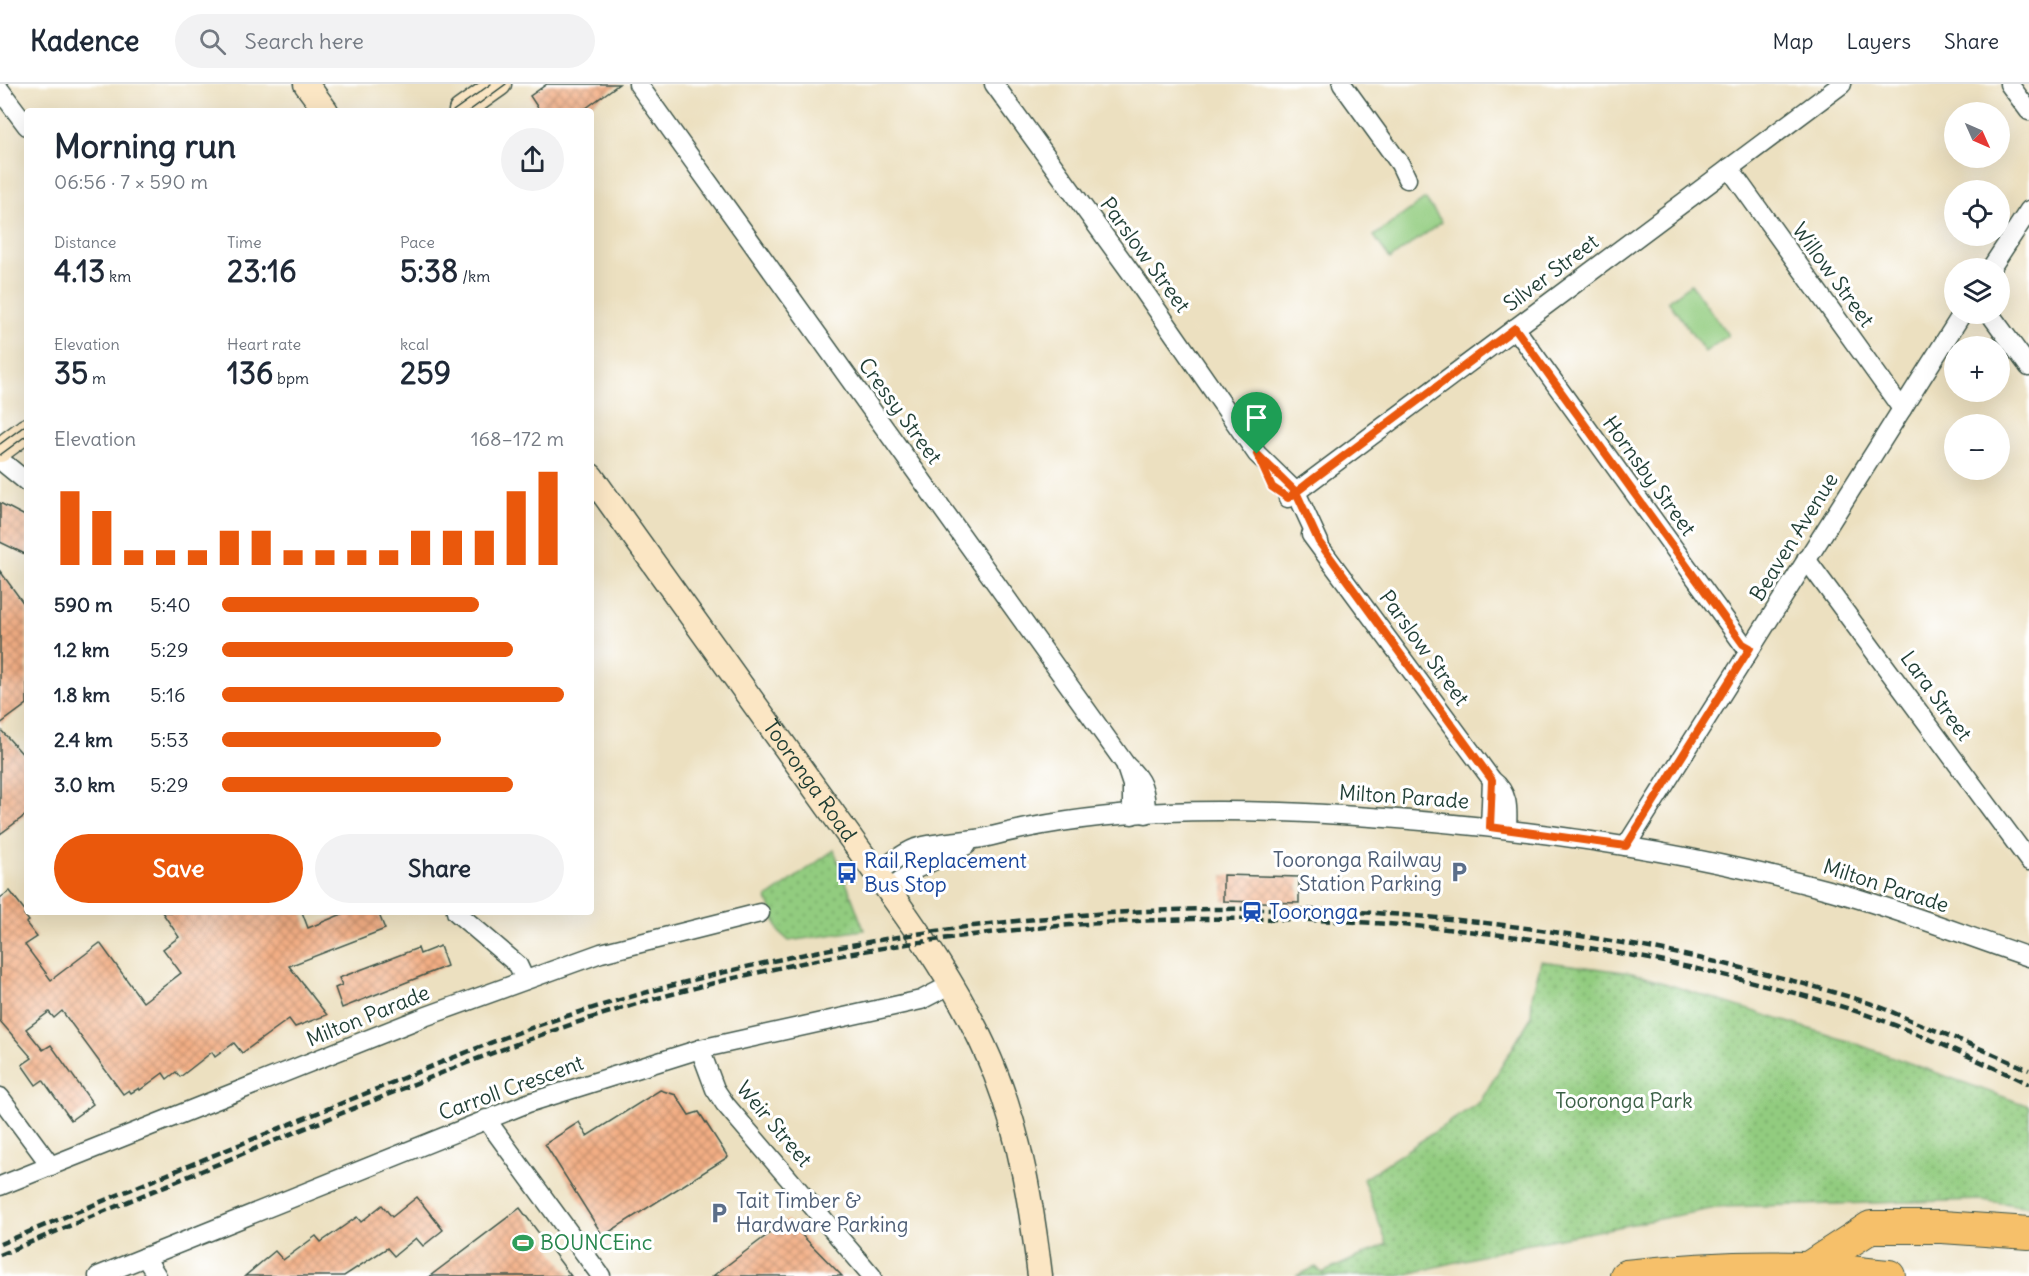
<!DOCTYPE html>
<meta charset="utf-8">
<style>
:root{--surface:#fff;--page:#f2f2f3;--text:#1f2937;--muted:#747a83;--line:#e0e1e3;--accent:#ea580c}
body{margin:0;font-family:Delius,sans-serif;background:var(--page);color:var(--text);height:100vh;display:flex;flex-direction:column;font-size:22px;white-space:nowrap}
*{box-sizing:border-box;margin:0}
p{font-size:20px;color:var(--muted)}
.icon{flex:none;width:33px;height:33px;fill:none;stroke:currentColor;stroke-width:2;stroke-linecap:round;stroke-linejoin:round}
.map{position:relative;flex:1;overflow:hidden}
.drawer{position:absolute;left:24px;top:24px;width:570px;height:807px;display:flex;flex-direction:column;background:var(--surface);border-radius:6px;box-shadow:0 6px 24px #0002}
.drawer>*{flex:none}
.needle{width:39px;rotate:135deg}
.tools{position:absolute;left:1944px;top:18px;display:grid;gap:12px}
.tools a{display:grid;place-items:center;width:66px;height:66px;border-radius:50%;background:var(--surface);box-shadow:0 6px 24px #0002;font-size:30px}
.pin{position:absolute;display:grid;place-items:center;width:51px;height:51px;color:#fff;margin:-62px -26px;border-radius:50% 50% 50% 0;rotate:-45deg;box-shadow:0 0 6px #0007}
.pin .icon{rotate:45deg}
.round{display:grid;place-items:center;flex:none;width:63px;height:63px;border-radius:32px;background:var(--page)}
.overview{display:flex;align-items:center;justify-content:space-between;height:102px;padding:0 30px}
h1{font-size:33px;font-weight:700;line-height:45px}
.stats{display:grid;grid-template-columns:repeat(3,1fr);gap:9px;height:102px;padding:6px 30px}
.stats div{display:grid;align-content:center}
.stats b{font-size:30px;font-weight:700}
.stats small{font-size:16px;font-weight:400}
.stats p{font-size:16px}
.chart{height:168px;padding:12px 30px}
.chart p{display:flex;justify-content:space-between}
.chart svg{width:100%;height:108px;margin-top:6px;stroke:var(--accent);stroke-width:6}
.action{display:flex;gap:12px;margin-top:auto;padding:12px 30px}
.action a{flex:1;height:69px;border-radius:36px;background:var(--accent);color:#fff;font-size:24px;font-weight:700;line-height:69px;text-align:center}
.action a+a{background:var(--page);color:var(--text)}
ul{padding:0 30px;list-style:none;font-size:20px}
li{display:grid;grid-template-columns:96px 72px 1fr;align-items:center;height:45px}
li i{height:15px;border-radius:8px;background:var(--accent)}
header{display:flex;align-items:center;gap:36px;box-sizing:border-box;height:84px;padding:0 30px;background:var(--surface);border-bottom:2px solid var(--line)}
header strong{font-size:28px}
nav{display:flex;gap:33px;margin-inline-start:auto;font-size:21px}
.search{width:420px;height:54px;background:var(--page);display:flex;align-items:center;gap:15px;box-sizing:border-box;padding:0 21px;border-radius:33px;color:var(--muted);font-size:22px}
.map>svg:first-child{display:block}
.grass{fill:#92cc7f;stroke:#58845a;stroke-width:1.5}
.park{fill:url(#park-dots);stroke:#58845a;stroke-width:1.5}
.building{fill:url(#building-cross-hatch)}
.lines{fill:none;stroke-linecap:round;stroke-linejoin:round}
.minor-casing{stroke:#3e5549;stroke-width:21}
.secondary-casing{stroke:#3e5549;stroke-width:27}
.motorway-casing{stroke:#3e5549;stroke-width:34}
.minor{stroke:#fff;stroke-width:18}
.secondary{stroke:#fbe6c4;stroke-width:24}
.motorway{stroke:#f6c06b;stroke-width:32}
.tram{stroke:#1f3d34;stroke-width:1.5}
.rail{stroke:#1f3d34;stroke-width:4.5;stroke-dasharray:9 4.5;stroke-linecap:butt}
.route-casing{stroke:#fff;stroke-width:12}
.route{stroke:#ea580c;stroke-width:8}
.labels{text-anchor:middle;stroke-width:6;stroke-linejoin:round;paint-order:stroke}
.street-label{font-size:21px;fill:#1f3d34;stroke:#fff}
.service-label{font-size:21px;fill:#4e5e75;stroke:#fff;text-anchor:end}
.transit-label{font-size:21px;fill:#164399;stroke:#fff;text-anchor:start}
.park-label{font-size:21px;fill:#3c6147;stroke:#fff}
.leisure-label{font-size:21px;fill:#27864d;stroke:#fff;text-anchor:start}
</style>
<header>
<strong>Kadence</strong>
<div class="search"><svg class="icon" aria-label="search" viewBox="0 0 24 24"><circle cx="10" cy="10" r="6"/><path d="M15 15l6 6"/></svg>Search here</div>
<nav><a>Map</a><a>Layers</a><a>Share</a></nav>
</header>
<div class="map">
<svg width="2029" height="1192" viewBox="0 0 2029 1192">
<defs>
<pattern id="park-dots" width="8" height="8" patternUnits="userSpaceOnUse" patternTransform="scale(1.5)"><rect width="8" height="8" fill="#92cc7f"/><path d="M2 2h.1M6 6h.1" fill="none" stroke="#77a769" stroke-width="1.8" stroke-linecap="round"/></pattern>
<pattern id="building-cross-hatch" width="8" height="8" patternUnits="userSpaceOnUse" patternTransform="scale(1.5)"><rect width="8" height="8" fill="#f3ae84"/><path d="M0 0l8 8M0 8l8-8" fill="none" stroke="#c48f6d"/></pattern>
</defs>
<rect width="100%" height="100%" fill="#fff"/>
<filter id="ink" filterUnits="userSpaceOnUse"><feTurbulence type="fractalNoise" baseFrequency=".0167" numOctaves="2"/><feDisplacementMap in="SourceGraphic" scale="12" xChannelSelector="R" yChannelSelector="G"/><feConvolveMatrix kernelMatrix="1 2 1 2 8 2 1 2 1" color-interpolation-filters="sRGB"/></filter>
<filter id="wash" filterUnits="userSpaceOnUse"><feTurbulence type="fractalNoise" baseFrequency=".008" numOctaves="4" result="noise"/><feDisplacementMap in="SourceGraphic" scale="24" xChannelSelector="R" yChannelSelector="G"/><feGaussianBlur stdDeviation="1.35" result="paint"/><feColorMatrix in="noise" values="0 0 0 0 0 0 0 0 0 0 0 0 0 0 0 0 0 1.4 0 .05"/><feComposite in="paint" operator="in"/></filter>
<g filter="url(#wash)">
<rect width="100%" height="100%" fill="#ece0c0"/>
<g class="grass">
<path d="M1425 115 1442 138 1390 175 1374 152Z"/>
<path d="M1691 200 1728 251 1705 268 1668 217Z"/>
</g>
<g class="park">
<path d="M834 766 864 846 789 857 779 848 767 814Z"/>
<path d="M1541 877 1632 889 1851 958 2029 1022V1123L1982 1116 1721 1123 1524 1161 1400 1192H1296L1316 1183 1322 1189 1387 1160 1363 1095 1480 1018 1531 933 1532 912Z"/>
</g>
<g id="blocks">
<g class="building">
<path d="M547 0H619L582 27H540L530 12Z"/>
<path d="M0 419 27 433V471L0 458Z"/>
<path d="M0 487 27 524V620L0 640Z"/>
<path d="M0 645 27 675V730L0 750Z"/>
<path d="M1223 791 1299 793V819L1223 817Z"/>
<path d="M10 807 26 828 24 830 29 837 26 839 37 853 25 861 51 896 100 859 143 918 181 889 163 865 179 853 162 828H302L308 844 347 828H378L385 845 289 882 327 931 295 943 289 935 242 969 234 959 215 973 212 968 180 993 176 988 167 995 163 989 140 1006 139 1004 131 1009 129 1006 123 1010 62 927 54 934 49 928 26 945 43 966 51 961 93 1020 71 1036 43 996 36 1001 22 981 32 974 0 937V814Z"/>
<path d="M440 862 447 882 342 924 335 904 342 901 339 894 418 864 420 870Z"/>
<path d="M660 1006 676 1011 689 1031 699 1028 728 1073 603 1152 545 1060 579 1038 587 1052Z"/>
<path d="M417 1113 443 1146 423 1162 416 1154 394 1172 387 1164 344 1192H245L275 1167 283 1176 316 1152 321 1158 357 1133 361 1138 382 1121 392 1133Z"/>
<path d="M520 1124 571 1192H430Z"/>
<path d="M787 1136 842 1192H713Z"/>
</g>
</g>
</g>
<g filter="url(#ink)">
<use href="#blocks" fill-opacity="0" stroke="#3e5549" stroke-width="1.5"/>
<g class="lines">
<defs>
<g id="minor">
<path d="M638 0 1126 681C1143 696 1146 707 1146 730"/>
<path d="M994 0 1137 197 1257 370 1296 408 1319 458"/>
<path d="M1342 0 1400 80 1407 95"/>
<path d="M2009 0 2029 27"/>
<path d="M0 6 27 42"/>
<path d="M1729 84 1902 325"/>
<path d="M1991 184 2029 126"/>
<path d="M1990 230 2029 283"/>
<path d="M1515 244 1743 560 1750 564"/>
<path d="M0 376 27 398"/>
<path d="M1288 414 1842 0"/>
<path d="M1311 451 1492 696C1509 709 1508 724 1507 744"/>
<path d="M1806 475 2029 777"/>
<path d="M1126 683 1132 701V731"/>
<path d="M1490 743 1492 696"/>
<path d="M1626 762 1962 230"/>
<path d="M876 789C889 781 902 769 916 764 941 756 968 758 992 752 1105 723 1226 724 1341 731 1507 741 1671 763 1832 807 1898 825 1964 851 2029 873"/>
<path d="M888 807 916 785 967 761"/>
<path d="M456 828 518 881 525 896"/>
<path d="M700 965 715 1005 725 1020 872 1192"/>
<path d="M0 1013 51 1082"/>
<path d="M486 1035 601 1192"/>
<path d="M0 1102 424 933 601 869 760 829"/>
<path d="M145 1173 157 1192"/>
<path d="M98 1192 528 1019 700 965 921 916 952 900"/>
</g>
<g id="secondary">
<path d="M306 0 326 27"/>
<path d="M461 27 499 0"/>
<path d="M0 366 27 346"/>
<path id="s1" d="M591 392C674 507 757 622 839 738 897 819 960 898 996 991 1021 1055 1032 1125 1040 1192"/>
</g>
<g id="motorway">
<path d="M1808 1184 1871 1143H1942L2029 1149"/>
<path d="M1626 1192C1686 1185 1746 1182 1806 1184 1834 1185 1862 1190 1889 1192"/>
</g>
</defs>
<use href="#minor" class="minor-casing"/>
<use href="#secondary" class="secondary-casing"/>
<use href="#motorway" class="motorway-casing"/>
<use href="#minor" class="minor"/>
<use href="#secondary" class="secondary"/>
<use href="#motorway" class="motorway"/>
<g class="tram">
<path d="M453 27 491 0"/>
<path d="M469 27 506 0"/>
<path d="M0 360 27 340"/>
<path d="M0 371 27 351"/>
</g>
<g class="rail">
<path d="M0 1160C117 1111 235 1062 352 1015 424 986 496 954 570 931 900 828 1232 797 1574 851 1671 866 1769 888 1863 917 1883 923 1902 933 1922 941 1958 955 1994 970 2029 986"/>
<path d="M0 1171C124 1119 248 1067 372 1017 451 985 529 953 610 928 1005 807 1437 803 1833 920 1896 938 1969 972 2029 1000"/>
</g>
</g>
</g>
<g class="lines" filter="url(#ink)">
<defs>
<path id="route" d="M1257 370 1296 408 1319 458 1492 696 1490 743 1626 762 1750 564 1743 560 1515 244 1308 399C1302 404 1295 409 1288 414L1272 403 1257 370"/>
</defs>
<use href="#route" class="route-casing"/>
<use href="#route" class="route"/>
</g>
<defs>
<symbol id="parking-bare" viewBox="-9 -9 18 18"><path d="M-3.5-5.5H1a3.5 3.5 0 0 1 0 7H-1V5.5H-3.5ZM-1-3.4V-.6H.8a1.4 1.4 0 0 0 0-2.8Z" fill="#5c6f8a" stroke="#fff" stroke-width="2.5" paint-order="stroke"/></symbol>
<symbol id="bus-bare" viewBox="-9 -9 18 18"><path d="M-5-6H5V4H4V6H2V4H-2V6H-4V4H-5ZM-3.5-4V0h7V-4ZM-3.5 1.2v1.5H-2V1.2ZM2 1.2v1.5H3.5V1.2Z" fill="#1a4fb4" stroke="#fff" stroke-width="2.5" paint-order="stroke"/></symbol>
<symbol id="station-bare" viewBox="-9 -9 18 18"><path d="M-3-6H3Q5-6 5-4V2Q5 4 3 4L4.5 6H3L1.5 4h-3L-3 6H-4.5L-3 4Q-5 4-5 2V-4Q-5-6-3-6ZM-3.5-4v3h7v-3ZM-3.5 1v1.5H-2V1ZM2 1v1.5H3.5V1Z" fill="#1a4fb4" stroke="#fff" stroke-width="2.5" paint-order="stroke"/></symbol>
<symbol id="stadium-bare" viewBox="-9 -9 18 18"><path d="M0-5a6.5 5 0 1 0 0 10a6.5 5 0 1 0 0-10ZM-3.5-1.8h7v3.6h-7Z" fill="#2e9e5b" stroke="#fff" stroke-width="2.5" paint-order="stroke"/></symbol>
</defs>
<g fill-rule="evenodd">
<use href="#parking-bare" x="1444" y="773" width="30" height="30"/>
<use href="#bus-bare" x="832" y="774" width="30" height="30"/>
<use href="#station-bare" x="1237" y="813" width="30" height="30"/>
<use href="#parking-bare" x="704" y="1114" width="30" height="30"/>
<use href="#stadium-bare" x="508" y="1144" width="30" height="30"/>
</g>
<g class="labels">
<g class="street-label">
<text transform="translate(1145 171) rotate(54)" y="7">Parslow Street</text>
<text transform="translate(1551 189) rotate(-37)" y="7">Silver Street</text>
<text transform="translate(1833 191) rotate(54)" y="7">Willow Street</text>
<text transform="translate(900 327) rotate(54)" y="7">Cressy Street</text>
<text transform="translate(1649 392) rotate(54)" y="7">Hornsby Street</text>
<text transform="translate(1794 453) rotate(-58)" y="7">Beaven Avenue</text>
<text transform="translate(1424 564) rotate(54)" y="7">Parslow Street</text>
<text transform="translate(1936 612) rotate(54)" y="7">Lara Street</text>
<text dy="7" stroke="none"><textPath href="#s1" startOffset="375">Tooronga Road</textPath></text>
<text transform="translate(1404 713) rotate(4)" y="7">Milton Parade</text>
<text transform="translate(1886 802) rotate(18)" y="7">Milton Parade</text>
<text transform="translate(368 932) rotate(-22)" y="7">Milton Parade</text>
<text transform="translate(511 1004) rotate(-20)" y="7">Carroll Crescent</text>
<text transform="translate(774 1040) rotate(50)" y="7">Weir Street</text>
</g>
<g class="service-label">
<text x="1442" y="783">Tooronga Railway<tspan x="1442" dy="24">Station Parking</tspan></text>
<text x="736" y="1124" text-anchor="start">Tait Timber &amp;<tspan x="736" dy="24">Hardware Parking</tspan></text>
</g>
<g class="transit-label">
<text x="864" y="784">Rail Replacement<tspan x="864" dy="24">Bus Stop</tspan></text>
<text x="1269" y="835">Tooronga</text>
</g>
<g class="park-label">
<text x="1624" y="1024">Tooronga Park</text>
</g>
<g class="leisure-label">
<text x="540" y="1166">BOUNCEinc</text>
</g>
</g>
</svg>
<div class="tools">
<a><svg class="needle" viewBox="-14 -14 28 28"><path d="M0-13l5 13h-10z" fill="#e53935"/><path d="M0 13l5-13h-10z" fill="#747a83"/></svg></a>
<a><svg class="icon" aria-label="locate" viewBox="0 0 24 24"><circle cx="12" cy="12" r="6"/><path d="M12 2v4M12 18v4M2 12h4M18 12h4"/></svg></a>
<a><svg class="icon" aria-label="layers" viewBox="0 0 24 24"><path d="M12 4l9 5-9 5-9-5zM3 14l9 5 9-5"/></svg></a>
<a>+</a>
<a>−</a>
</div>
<div class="pin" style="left:1257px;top:370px;background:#1e9e55"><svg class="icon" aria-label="arrive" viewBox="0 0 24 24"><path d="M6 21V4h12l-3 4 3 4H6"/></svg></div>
<section class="drawer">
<div class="overview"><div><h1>Morning run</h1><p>06:56 · 7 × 590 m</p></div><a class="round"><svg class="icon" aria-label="share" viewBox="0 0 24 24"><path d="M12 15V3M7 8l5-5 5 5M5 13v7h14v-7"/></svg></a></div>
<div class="stats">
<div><p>Distance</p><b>4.13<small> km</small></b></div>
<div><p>Time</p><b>23:16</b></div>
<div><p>Pace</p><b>5:38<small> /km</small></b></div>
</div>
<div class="stats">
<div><p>Elevation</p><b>35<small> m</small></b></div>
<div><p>Heart rate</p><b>136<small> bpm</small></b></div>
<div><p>kcal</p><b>259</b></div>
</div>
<div class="chart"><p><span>Elevation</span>168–172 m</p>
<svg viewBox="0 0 160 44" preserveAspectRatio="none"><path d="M5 44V14M15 44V22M25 44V38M35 44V38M45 44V38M55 44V30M65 44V30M75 44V38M85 44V38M95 44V38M105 44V38M115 44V30M125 44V30M135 44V30M145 44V14M155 44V6"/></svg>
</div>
<ul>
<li><b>590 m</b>5:40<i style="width:75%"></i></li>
<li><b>1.2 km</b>5:29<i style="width:85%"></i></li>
<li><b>1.8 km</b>5:16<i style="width:100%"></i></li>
<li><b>2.4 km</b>5:53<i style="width:64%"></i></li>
<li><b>3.0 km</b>5:29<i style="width:85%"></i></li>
</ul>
<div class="action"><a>Save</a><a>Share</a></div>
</section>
</div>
